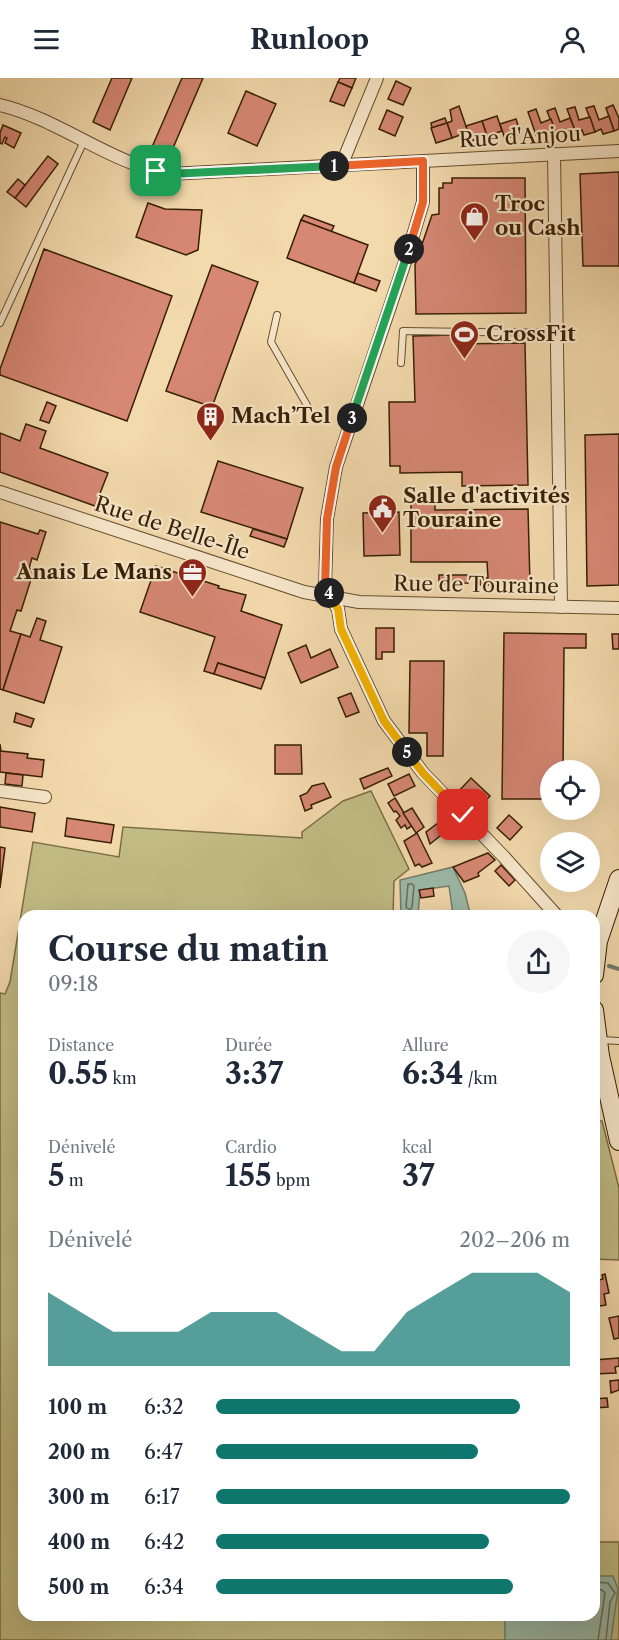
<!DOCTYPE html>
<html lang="fr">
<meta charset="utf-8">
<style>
:root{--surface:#fff;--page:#f6f6f7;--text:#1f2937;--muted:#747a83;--accent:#0f766e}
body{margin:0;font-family:"Libre Caslon Text",serif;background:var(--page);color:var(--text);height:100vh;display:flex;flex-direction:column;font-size:22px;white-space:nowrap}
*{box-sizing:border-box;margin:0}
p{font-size:20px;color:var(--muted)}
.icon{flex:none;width:33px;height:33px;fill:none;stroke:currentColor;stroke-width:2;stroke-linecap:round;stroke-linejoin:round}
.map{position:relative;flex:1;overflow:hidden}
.side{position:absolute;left:18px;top:832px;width:582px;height:711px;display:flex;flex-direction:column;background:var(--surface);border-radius:18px;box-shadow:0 6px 24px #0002}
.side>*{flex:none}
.controls{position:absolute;left:540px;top:682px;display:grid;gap:12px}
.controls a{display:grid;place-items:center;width:60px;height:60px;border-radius:50%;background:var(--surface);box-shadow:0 6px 24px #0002;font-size:30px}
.pin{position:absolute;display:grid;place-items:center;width:51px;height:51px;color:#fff;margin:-26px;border-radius:12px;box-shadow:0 3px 9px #0006}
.km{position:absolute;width:30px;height:30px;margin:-15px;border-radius:50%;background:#222;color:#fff;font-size:16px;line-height:30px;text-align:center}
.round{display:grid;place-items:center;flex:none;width:63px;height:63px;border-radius:32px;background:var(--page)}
.overview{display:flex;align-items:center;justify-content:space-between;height:102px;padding:0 30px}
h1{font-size:33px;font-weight:700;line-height:45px}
.metrics{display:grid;grid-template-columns:repeat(3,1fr);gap:9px;height:102px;padding:6px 30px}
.metrics div{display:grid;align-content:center}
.metrics b{font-size:30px;font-weight:700}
.metrics small{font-size:16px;font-weight:400}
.metrics p{font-size:16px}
.chart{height:168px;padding:12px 30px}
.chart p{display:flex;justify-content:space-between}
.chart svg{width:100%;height:108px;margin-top:6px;fill:var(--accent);opacity:.7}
ul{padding:0 30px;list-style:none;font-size:20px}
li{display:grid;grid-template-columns:96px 72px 1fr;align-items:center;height:45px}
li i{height:15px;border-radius:8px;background:var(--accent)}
header{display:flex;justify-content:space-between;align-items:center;height:78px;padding:0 30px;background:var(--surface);font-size:27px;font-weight:700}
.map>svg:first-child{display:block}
.green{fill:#c2bd85;stroke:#7c6e45;stroke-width:1.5}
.water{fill:#9bbbaa;stroke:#737d68;stroke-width:1.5}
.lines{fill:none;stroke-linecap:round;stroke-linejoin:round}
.shore{stroke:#696d58;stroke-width:1.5}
.stream{stroke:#737d68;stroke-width:4}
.building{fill:#d78875;stroke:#371f05;stroke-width:1.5}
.lane-casing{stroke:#664e2f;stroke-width:8}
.street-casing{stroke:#664e2f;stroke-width:14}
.secondary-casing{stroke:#371f05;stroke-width:20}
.lane{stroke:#f7e7ca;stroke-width:6}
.street{stroke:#f7e7ca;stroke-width:12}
.secondary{stroke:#f7e7ca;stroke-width:18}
.split-1-casing{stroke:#fff;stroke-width:12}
.split-2-casing{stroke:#fff;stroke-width:12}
.split-3-casing{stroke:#fff;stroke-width:12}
.split-4-casing{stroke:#fff;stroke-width:12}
.split-5-casing{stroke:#fff;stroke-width:12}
.split-6-casing{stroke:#fff;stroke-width:12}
.split-1{stroke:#22a559;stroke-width:8}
.split-2{stroke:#f0652b;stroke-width:8}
.split-3{stroke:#22a559;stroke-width:8}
.split-4{stroke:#f0652b;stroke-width:8}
.split-5{stroke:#f5b400;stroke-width:8}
.split-6{stroke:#f5b400;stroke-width:8}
.labels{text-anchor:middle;stroke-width:4.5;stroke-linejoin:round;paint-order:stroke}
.street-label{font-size:21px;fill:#371f05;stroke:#f7e7ca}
.poi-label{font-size:21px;font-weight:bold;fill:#371f05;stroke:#f7e7ca;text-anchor:start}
</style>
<header><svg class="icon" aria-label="menu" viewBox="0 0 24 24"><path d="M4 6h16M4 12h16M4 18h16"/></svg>Runloop<svg class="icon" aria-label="person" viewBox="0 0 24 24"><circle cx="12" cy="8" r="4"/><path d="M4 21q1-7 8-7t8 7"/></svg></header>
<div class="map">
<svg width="619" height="1562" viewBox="0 0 619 1562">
<rect width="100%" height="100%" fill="#f3daad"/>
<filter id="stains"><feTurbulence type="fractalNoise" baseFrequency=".00333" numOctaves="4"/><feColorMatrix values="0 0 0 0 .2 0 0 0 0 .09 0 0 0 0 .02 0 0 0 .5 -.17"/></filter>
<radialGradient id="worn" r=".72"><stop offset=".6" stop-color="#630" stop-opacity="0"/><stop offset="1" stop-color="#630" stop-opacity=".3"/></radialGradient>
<g class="green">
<path d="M371 713 409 791 394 803 393 838H24V1538H594V1464H619V1562H0V915L5 916 10 904 33 764 119 779 123 749 302 760V754L343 723Z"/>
<path d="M594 1043H602L619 1110V1182L594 1181Z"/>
</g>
<g class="water">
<path d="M453 789 465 815 470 835 453 837 449 808 420 812 418 838H401L400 802Z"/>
<path d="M594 1498H613L618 1511 611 1562H505V1538H594Z"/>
</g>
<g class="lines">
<g class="shore">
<path d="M408 806H412L414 808 412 829 410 832 406 829Z"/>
<path d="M594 1504 608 1505 615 1515 610 1524 606 1562"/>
<path d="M594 1511 602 1512 605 1515 598 1562"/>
</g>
<path class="stream" d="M609 888 619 891"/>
</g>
<g class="building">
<path d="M112 0H132L110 52 93 44Z"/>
<path d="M182 0H203L170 77 152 69Z"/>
<path d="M340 0H356L352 10 338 4Z"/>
<path d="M396 3 411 10 403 27 388 21Z"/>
<path d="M338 4 352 10 344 28 330 23Z"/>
<path d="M246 13 276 26 257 68 228 55Z"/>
<path d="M613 27 619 40V51L614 53 606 30Z"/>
<path d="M459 28 468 54 452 60 447 45 452 43 450 32Z"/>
<path d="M594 28 599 42 609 38 614 53 603 56 601 51 595 54 586 30Z"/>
<path d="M575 29 579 42 590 39 595 54 584 57 582 52 576 55 567 31Z"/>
<path d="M555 30 560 44 570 40 576 55 564 59 562 53 556 56 547 33Z"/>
<path d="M536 31 541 45 551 41 556 56 545 60 543 54 536 57 528 34Z"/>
<path d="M387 32 403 39 395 58 379 51Z"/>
<path d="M497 38 502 53 487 58 482 43Z"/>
<path d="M445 40 447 45 432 50 431 45Z"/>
<path d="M516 41 521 56 505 61 500 46Z"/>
<path d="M482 43 487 58 471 63 466 48Z"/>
<path d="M447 45 452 60 436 65 431 50Z"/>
<path d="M3 47 21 55 14 70 5 65 7 60 5 59 2 66 0 65V55Z"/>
<path d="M48 78 58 86 26 129 15 120Z"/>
<path d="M619 94V188H583L580 96Z"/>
<path d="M452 100H525L526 235 416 236 415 187 432 137 439 136V110H443V105H452Z"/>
<path d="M18 101 25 107 15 120 7 114Z"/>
<path d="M148 125 165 131 202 132 198 172 186 177 136 159Z"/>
<path d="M304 137 334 148 331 154 301 142Z"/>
<path d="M301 142 368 167 354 205 287 180Z"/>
<path d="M44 171 172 218 127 343 0 297V291Z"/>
<path d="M212 187 258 204 212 329 166 313Z"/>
<path d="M358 195 380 203 376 213 354 205Z"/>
<path d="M453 257 454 266 525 265 528 407 462 408V394L400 395V388H390L389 324H415L413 258Z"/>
<path d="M47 324 56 328 49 345 40 342Z"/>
<path d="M26 346 46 353 40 370 108 395 95 428 0 394V355L20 363Z"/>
<path d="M619 356V507L587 508 585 357Z"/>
<path d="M218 383 303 410 287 461 201 434Z"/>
<path d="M435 424V432L528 431 530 506 480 507V500H488L487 484H411V425Z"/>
<path d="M399 434 400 477 364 478 363 435Z"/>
<path d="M0 444 38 456 40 452 46 454 37 482 32 480 29 490 34 492 21 533 17 532 10 553 21 556 3 612 0 611Z"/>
<path d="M253 451 287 461 284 469 250 458Z"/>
<path d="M156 488 184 497V499L188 498 219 508 218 510 246 517 241 533 282 547 265 600 218 585 214 596 204 593 215 559 140 534Z"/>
<path d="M439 497H468V505L439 506Z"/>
<path d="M37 540 46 543 40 562 62 569 44 625 3 612 21 556 30 559Z"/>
<path d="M376 550H394V574H382V581H376Z"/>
<path d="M504 555 586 556V570H564L563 693H550V721H502Z"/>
<path d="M612 556H619V571H613Z"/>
<path d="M306 567 311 580 330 571 338 589 301 605 288 575Z"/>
<path d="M410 583H444L443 678H427V655H409Z"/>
<path d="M218 585 265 600 261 611 214 596Z"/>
<path d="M351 615 359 634 346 639 338 620Z"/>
<path d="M16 635 34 641 31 649 14 644Z"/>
<path d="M0 666 1 673 28 676 27 680 44 682 42 699 0 694Z"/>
<path d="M275 667H301L302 696H275Z"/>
<path d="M388 690 392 698 364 711 360 701Z"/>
<path d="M6 695 23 697 22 708 5 706Z"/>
<path d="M409 696 415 708 394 718 388 706Z"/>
<path d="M471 700 490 718 478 731 465 718 462 722 456 716Z"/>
<path d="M324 705 331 719 311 727 312 730 305 733 300 718 307 715 312 708Z"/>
<path d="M395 720 412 748 407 751 405 747 401 750 396 742 400 738 396 733 394 734 388 725Z"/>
<path d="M0 729 35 735 32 754 0 749Z"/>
<path d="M412 730 424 749 416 755 403 735Z"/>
<path d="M450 736 461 748 448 759 445 754 430 766 426 754Z"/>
<path d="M509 737 522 749 510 762 497 750Z"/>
<path d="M67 740 114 747 111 765 65 758Z"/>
<path d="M417 755 432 785 422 789 419 786 415 788 404 763Z"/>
<path d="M0 769 5 770 0 810Z"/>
<path d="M488 775 495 782 478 795 479 798 464 804 453 789Z"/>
<path d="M501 787 515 802 509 808 495 793Z"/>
<path d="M433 810 434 818 421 820 419 812Z"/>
<path d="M605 1196 609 1215 604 1216 606 1227 594 1229V1203L603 1201 602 1197Z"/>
<path d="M619 1238V1260L614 1261 609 1240Z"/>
<path d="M619 1280V1288L615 1289 616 1295 594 1296V1282Z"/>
<path d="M619 1302V1312L611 1315 610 1303Z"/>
<path d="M607 1320 608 1329 594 1330V1321Z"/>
</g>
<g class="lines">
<defs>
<g id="lane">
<path d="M277 237 271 264 308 329"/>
<path d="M0 245 84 63"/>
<path d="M401 285 403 253 557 255"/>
<path d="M601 962 619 963"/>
</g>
<g id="street">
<path d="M0 27C59 41 109 85 169 96L619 73"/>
<path d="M554 76 561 529"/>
<path d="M423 83V124L406 181 336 389 327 441 325 510 338 531 341 551 384 643 423 695 504 779 557 838"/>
<path d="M341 88 377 0"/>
<path d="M0 414 304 514 359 524 619 530"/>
<path d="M0 713 45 719"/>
</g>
<g id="secondary">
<path d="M594 897 598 863 619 801"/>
<path d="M594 932 600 978 619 1063"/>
</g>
</defs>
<use href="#lane" class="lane-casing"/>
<use href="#street" class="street-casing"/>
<use href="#secondary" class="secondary-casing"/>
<use href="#lane" class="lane"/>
<use href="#street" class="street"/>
<use href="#secondary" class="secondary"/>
</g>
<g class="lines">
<defs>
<path id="split-1" d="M156 93 169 96 334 88"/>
<path id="split-2" d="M334 88 423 83V124L409 171"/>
<path id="split-3" d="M352 340 409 171"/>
<path id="split-4" d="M329 515 325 510 327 441 336 389 352 340"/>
<path id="split-5" d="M329 515 338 531 341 551 384 643 407 674"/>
<path id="split-6" d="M407 674 423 695 463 737"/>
</defs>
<use href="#split-1" class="split-1-casing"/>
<use href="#split-2" class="split-2-casing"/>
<use href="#split-3" class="split-3-casing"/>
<use href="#split-4" class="split-4-casing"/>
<use href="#split-5" class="split-5-casing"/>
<use href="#split-6" class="split-6-casing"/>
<use href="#split-1" class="split-1"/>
<use href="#split-2" class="split-2"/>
<use href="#split-3" class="split-3"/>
<use href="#split-4" class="split-4"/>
<use href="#split-5" class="split-5"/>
<use href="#split-6" class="split-6"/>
</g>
<defs>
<symbol id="shop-pin" viewBox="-11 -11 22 30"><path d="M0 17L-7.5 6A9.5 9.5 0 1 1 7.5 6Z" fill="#8f2418" stroke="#f7e7ca"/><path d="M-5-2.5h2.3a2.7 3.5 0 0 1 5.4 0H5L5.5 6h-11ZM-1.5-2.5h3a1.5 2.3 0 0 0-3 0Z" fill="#fff"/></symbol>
<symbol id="stadium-pin" viewBox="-11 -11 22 30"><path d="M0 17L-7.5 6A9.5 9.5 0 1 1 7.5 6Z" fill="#8f2418" stroke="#f7e7ca"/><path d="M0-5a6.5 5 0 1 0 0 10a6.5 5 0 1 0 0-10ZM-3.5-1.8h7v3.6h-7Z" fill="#fff"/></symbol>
<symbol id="building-pin" viewBox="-11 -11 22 30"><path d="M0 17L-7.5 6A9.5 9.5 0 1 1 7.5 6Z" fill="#8f2418" stroke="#f7e7ca"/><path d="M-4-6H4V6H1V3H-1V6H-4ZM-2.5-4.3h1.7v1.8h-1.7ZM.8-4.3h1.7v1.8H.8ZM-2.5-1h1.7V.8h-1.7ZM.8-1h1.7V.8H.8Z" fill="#fff"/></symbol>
<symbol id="civic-pin" viewBox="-11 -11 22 30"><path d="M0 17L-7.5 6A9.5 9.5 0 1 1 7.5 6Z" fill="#8f2418" stroke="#f7e7ca"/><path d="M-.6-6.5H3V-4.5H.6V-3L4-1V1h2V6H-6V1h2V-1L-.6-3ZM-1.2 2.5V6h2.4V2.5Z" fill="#fff"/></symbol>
<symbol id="office-pin" viewBox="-11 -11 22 30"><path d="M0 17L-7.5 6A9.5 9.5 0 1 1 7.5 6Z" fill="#8f2418" stroke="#f7e7ca"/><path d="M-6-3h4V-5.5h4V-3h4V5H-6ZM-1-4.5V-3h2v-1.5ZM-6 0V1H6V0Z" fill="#fff"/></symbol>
</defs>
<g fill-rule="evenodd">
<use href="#shop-pin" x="458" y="122" width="33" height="45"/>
<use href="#stadium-pin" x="448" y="240" width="33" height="45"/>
<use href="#building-pin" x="194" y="322" width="33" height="45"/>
<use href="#civic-pin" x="366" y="414" width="33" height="45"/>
<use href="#office-pin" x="176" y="478" width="33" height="45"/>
</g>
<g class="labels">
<g class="street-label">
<text transform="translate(520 59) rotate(-3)" y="7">Rue d'Anjou</text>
<text transform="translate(172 450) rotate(18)" y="7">Rue de Belle-Île</text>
<text transform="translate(476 507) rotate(1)" y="7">Rue de Touraine</text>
</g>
<g class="poi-label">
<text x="495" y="133">Troc<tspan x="495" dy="24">ou Cash</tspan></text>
<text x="486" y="263">CrossFit</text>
<text x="231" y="345">Mach’Tel</text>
<text x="403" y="425">Salle d'activités<tspan x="403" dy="24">Touraine</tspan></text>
<text x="172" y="501" text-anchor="end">Anais Le Mans</text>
</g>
</g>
<rect width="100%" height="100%" filter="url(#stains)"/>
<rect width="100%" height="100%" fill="url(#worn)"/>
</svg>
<div class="controls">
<a><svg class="icon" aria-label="locate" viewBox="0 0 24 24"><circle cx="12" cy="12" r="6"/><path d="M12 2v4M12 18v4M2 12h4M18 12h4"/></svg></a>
<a><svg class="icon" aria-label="layers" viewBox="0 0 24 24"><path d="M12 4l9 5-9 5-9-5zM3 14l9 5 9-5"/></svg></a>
</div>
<div class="pin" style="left:156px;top:93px;background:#1e9e55"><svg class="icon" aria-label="arrive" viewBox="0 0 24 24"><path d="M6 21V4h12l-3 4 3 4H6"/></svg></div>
<div class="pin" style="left:463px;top:737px;background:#d93025"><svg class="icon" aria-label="check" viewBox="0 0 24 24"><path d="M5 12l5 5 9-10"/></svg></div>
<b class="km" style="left:334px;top:88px">1</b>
<b class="km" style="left:409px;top:171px">2</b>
<b class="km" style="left:352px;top:340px">3</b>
<b class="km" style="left:329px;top:515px">4</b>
<b class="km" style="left:407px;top:674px">5</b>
<section class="side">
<div class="overview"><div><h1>Course du matin</h1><p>09:18</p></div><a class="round"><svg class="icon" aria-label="share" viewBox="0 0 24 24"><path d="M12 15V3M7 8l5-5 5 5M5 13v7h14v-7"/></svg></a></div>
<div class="metrics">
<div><p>Distance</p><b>0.55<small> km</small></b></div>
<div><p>Durée</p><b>3:37</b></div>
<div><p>Allure</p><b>6:34<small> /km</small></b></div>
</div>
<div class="metrics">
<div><p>Dénivelé</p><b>5<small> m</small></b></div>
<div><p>Cardio</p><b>155<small> bpm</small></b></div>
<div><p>kcal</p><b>37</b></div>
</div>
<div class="chart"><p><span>Dénivelé</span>202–206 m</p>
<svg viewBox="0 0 160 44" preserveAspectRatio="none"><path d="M0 44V14L10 22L20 30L30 30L40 30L50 22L60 22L70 22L80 30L90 38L100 38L110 22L120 14L130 6L140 6L150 6L160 14V44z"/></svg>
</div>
<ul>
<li><b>100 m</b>6:32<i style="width:86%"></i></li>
<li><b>200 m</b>6:47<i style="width:74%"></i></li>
<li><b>300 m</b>6:17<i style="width:100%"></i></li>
<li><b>400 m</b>6:42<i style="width:77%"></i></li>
<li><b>500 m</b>6:34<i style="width:84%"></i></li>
</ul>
</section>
</div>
